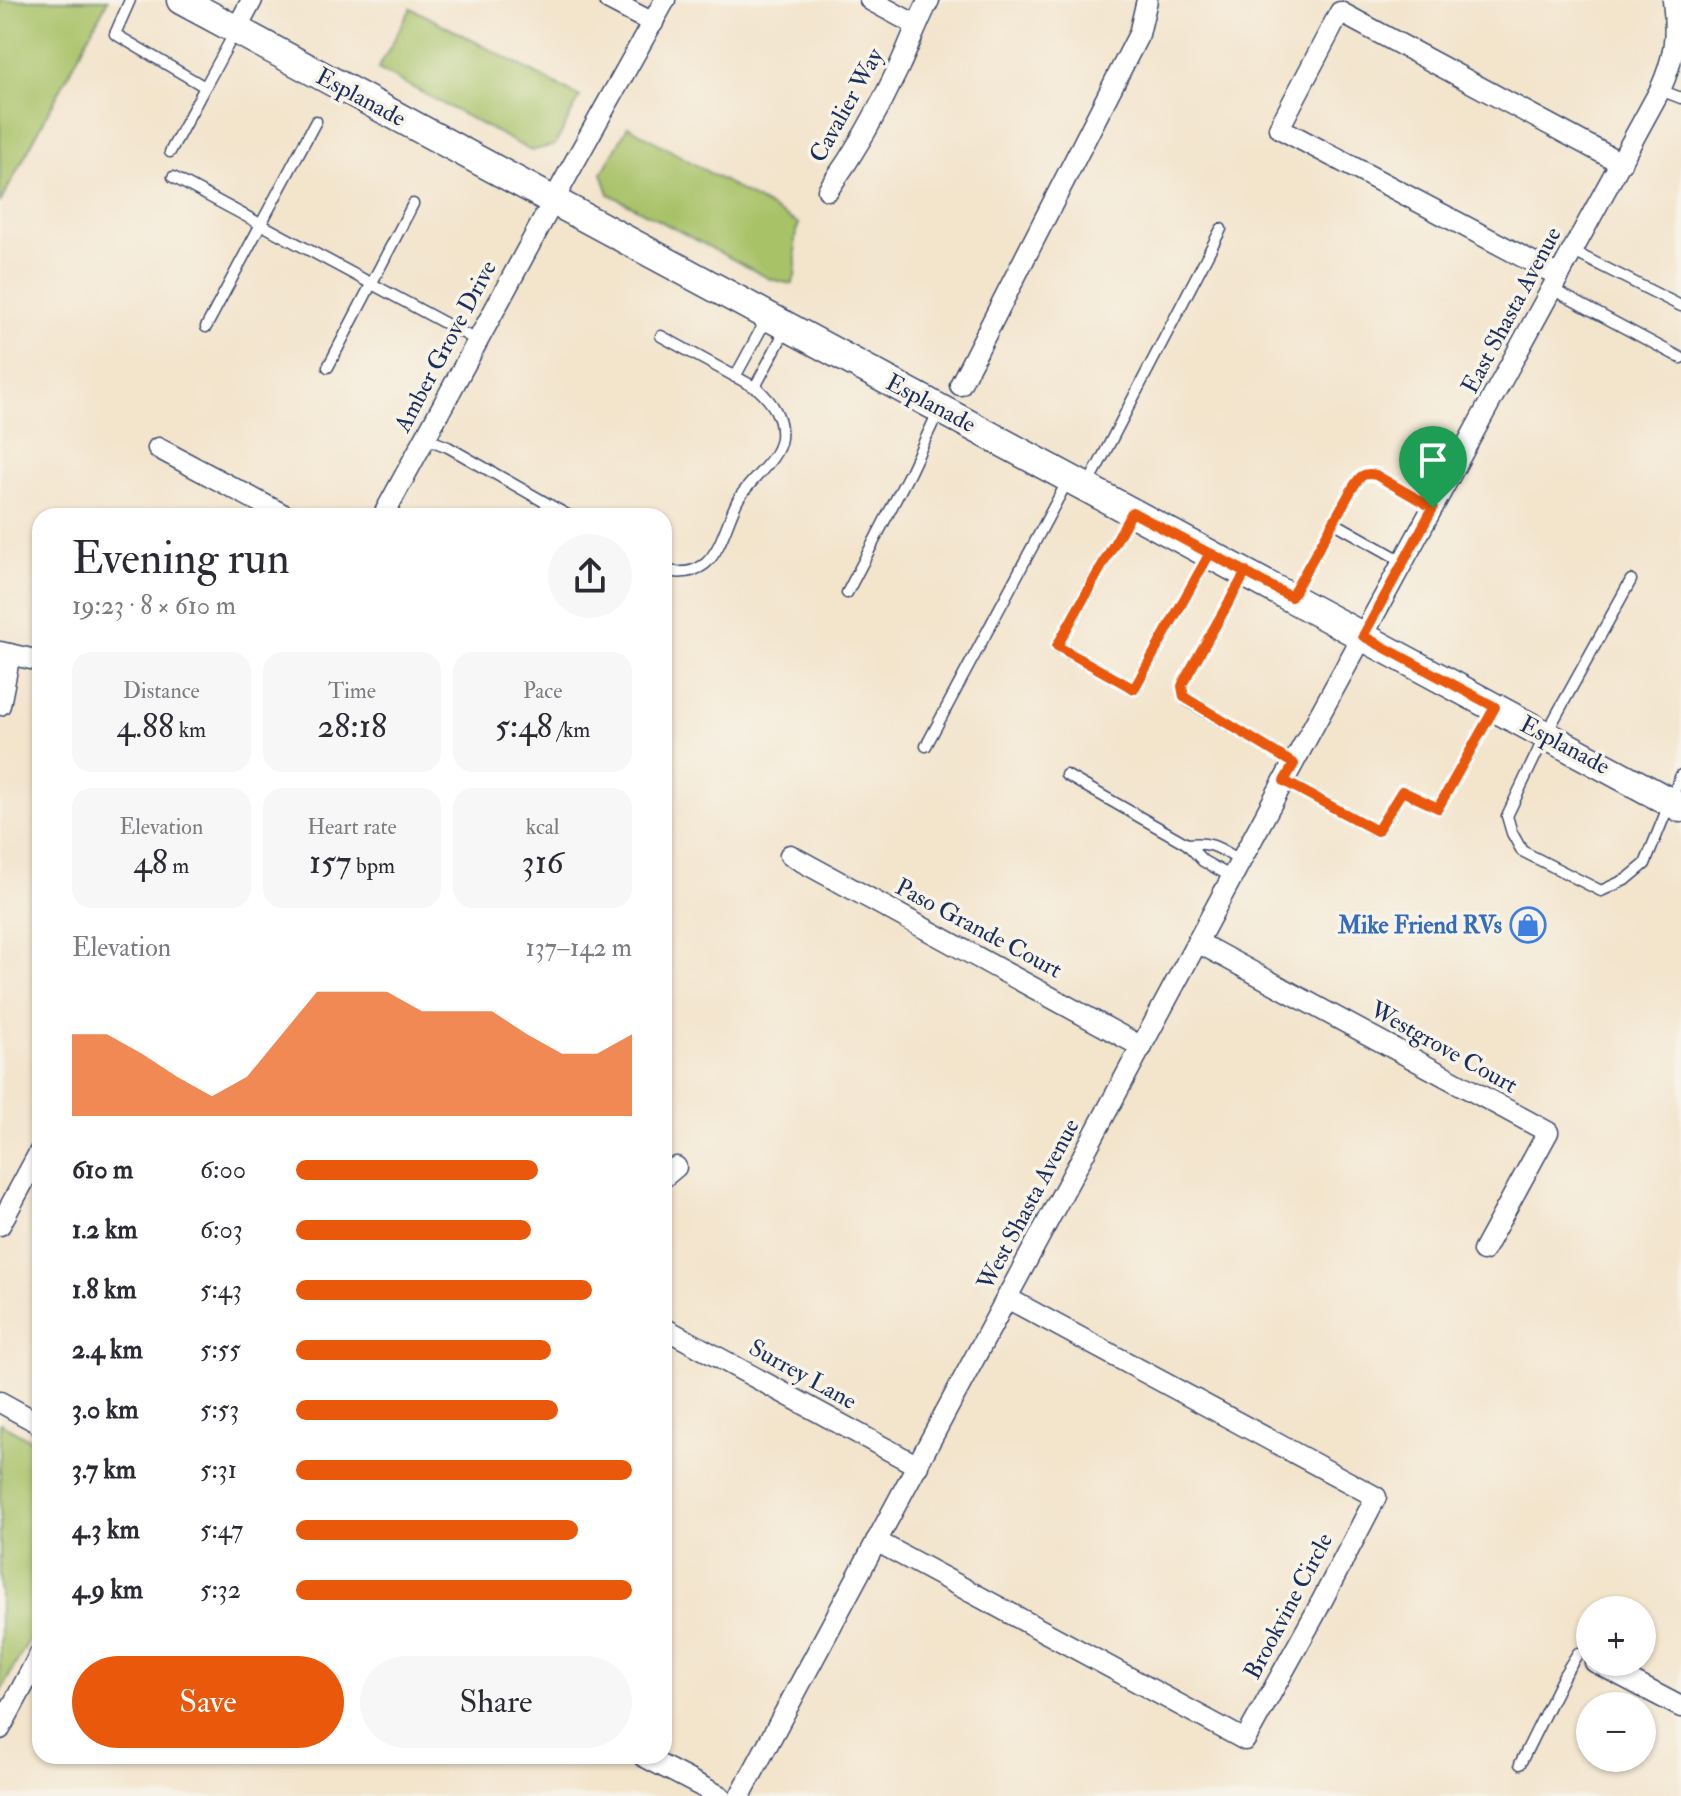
<!DOCTYPE html>
<meta charset="utf-8">
<style>
:root{--surface:#fff;--page:#f7f7f7;--text:#2b2b33;--muted:#7c7c81;--accent:#ea580c}
body{margin:0;font-family:"IM FELL Double Pica",serif;background:var(--page);color:var(--text);height:100vh;display:flex;flex-direction:column;font-size:30px;white-space:nowrap}
*{box-sizing:border-box;margin:0}
p{font-size:26px;color:var(--muted)}
.icon{flex:none;width:44px;height:44px;fill:none;stroke:currentColor;stroke-width:2;stroke-linecap:round;stroke-linejoin:round}
.map{position:relative;flex:1;overflow:hidden}
.sheet{position:absolute;left:32px;top:508px;width:640px;height:1256px;display:flex;flex-direction:column;background:var(--surface);border-radius:24px;box-shadow:0 2px 6px #0004}
.sheet>*{flex:none}
.fabs{position:absolute;left:1576px;top:1596px;display:grid;gap:16px}
.fabs a{display:grid;place-items:center;width:80px;height:80px;border-radius:50%;background:var(--surface);box-shadow:0 2px 6px #0004;font-size:40px}
.pin{position:absolute;display:grid;place-items:center;width:68px;height:68px;color:#fff;margin:-82px -34px;border-radius:50% 50% 50% 0;rotate:-45deg;box-shadow:0 0 8px #0007}
.pin .icon{rotate:45deg}
.round{display:grid;place-items:center;flex:none;width:84px;height:84px;border-radius:42px;background:var(--page)}
.summary{display:flex;align-items:center;justify-content:space-between;height:136px;padding:0 40px}
h1{font-size:44px;font-weight:600;line-height:60px}
.metrics{display:grid;grid-template-columns:repeat(3,1fr);gap:12px;height:136px;padding:8px 40px}
.metrics div{display:grid;align-content:center;border-radius:20px;background:var(--page);text-align:center}
.metrics b{font-size:34px;font-weight:600}
.metrics small{font-size:22px;font-weight:400}
.metrics p{font-size:22px}
.chart{height:224px;padding:16px 40px}
.chart p{display:flex;justify-content:space-between}
.chart svg{width:100%;height:144px;margin-top:8px;fill:var(--accent);opacity:.7}
.action{display:flex;gap:16px;margin-top:auto;padding:16px 40px}
.action a{flex:1;height:92px;border-radius:48px;background:var(--accent);color:#fff;font-size:32px;font-weight:600;line-height:92px;text-align:center}
.action a+a{background:var(--page);color:var(--text)}
ul{padding:0 40px;list-style:none;font-size:26px}
li{display:grid;grid-template-columns:128px 96px 1fr;align-items:center;height:60px}
li i{height:20px;border-radius:10px;background:var(--accent)}
.map>svg:first-child{display:block}
.green{fill:#a8c268;stroke:#627863;stroke-width:2}
.lines{fill:none;stroke-linecap:round;stroke-linejoin:round}
.service-casing{stroke:#3b4a6e;stroke-width:13}
.minor-casing{stroke:#3b4a6e;stroke-width:23}
.secondary-casing{stroke:#3b4a6e;stroke-width:31}
.service{stroke:#fff;stroke-width:10}
.minor{stroke:#fff;stroke-width:20}
.secondary{stroke:#fff;stroke-width:28}
.route-casing{stroke:#fff;stroke-width:16}
.route{stroke:#ea580c;stroke-width:10}
.labels{text-anchor:middle;stroke-width:7;stroke-linejoin:round;paint-order:stroke}
.street-label{font-size:24px;fill:#1b2f5e;stroke:#f7f3e8}
.shop-label{font-size:24px;font-weight:bold;fill:#366cbe;stroke:#f7f3e8;text-anchor:end}
</style>
<div class="map">
<svg width="1681" height="1796" viewBox="0 0 1681 1796">
<rect width="100%" height="100%" fill="#f7f3e8"/>
<filter id="ink" filterUnits="userSpaceOnUse"><feTurbulence type="fractalNoise" baseFrequency=".0125" numOctaves="2"/><feDisplacementMap in="SourceGraphic" scale="16" xChannelSelector="R" yChannelSelector="G"/><feConvolveMatrix kernelMatrix="1 2 1 2 8 2 1 2 1" color-interpolation-filters="sRGB"/></filter>
<filter id="wash" filterUnits="userSpaceOnUse"><feTurbulence type="fractalNoise" baseFrequency=".006" numOctaves="4" result="noise"/><feDisplacementMap in="SourceGraphic" scale="32" xChannelSelector="R" yChannelSelector="G"/><feGaussianBlur stdDeviation="1.8" result="paint"/><feColorMatrix in="noise" values="0 0 0 0 0 0 0 0 0 0 0 0 0 0 0 0 0 1.4 0 .05"/><feComposite in="paint" operator="in"/></filter>
<g filter="url(#wash)">
<rect width="100%" height="100%" fill="#f3e4cc"/>
<g class="green">
<path d="M0 0H108L0 203Z"/>
<path d="M411 8 580 97 555 145 531 151 378 69Z"/>
<path d="M628 126 799 224C789 243 802 265 792 284L770 279 609 194 602 173Z"/>
<path d="M0 1423 40 1445V1619L0 1693Z"/>
</g>
</g>
<g filter="url(#ink)">
<g class="lines">
<defs>
<g id="service">
<path d="M130 0 115 34 205 87 235 32"/>
<path d="M1660 90 1681 98"/>
<path d="M170 152 205 87"/>
<path d="M173 177 478 341"/>
<path d="M1572 251 1681 306"/>
<path d="M1552 289 1681 358"/>
<path d="M206 327 316 121"/>
<path d="M661 336 758 389C772 402 783 417 781 438 779 459 751 479 739 498 728 517 722 550 705 564 693 573 678 574 664 570"/>
<path d="M328 367 413 204"/>
<path d="M735 377 767 318"/>
<path d="M755 387 786 329"/>
<path d="M425 438 448 447 569 516"/>
<path d="M1088 485 1221 229"/>
<path d="M1131 513 1057 646 1134 689 1208 557"/>
<path d="M1333 522 1404 562"/>
<path d="M1245 574 1184 681C1181 688 1182 695 1188 701L1294 763"/>
<path d="M1631 580 1546 734 1507 816 1512 833 1522 851 1601 891 1627 879 1645 864 1681 775"/>
<path d="M847 593 910 472 939 410"/>
<path d="M1292 595 1352 489C1359 478 1362 471 1376 475L1433 508"/>
<path d="M926 746 1068 480"/>
<path d="M1066 775 1187 844"/>
<path d="M1284 781 1377 831 1402 791 1438 808 1493 710"/>
<path d="M1232 877 1203 861 1187 844C1213 841 1220 849 1241 861"/>
<path d="M1520 1764 1564 1675 1578 1653"/>
</g>
<g id="minor">
<path d="M609 0 653 23"/>
<path d="M870 0 916 25"/>
<path d="M236 30 252 0"/>
<path d="M828 190C855 152 878 112 898 69 909 46 917 23 929 0"/>
<path d="M1559 276 1279 128 1340 12 1621 163"/>
<path d="M960 385 1139 34 1147 0"/>
<path d="M158 448 286 516"/>
<path d="M383 516 569 172 665 0"/>
<path d="M0 652 40 661"/>
<path d="M0 705 10 654"/>
<path d="M790 855 1142 1047"/>
<path d="M1197 942 1548 1132 1483 1251"/>
<path d="M664 1177 676 1167"/>
<path d="M0 1225 40 1151"/>
<path d="M664 1328 918 1466"/>
<path d="M0 1402 40 1424"/>
<path d="M876 1541 1245 1740 1314 1616 1376 1497 1007 1298"/>
<path d="M1595 1662 1681 1707"/>
<path d="M0 1729 40 1654"/>
<path d="M643 1756 720 1796"/>
<path d="M740 1796 1276 795 1660 90C1675 57 1677 35 1673 0"/>
</g>
<path id="secondary" d="M181 0 1681 808"/>
</defs>
<use href="#service" class="service-casing"/>
<use href="#minor" class="minor-casing"/>
<use href="#secondary" class="secondary-casing"/>
<use href="#service" class="service"/>
<use href="#minor" class="minor"/>
<use href="#secondary" class="secondary"/>
</g>
</g>
<g class="lines" filter="url(#ink)">
<defs>
<path id="route" d="M1433 508 1376 475C1362 471 1359 478 1352 489L1291 597 1132 512 1057 646 1134 689 1210 553 1246 572 1184 681 1182 686 1184 697 1294 764 1284 781 1377 831 1402 791 1438 808 1495 707 1363 636 1433 508"/>
</defs>
<use href="#route" class="route-casing"/>
<use href="#route" class="route"/>
</g>
<defs>
<symbol id="shop-ring" viewBox="-11 -11 22 22"><circle r="9.5" fill="#f7f3e8" stroke="#3f7fe0" stroke-width="1.5"/><path d="M-5-2.5h2.3a2.7 3.5 0 0 1 5.4 0H5L5.5 6h-11ZM-1.5-2.5h3a1.5 2.3 0 0 0-3 0Z" fill="#3f7fe0"/></symbol>
</defs>
<g fill-rule="evenodd">
<use href="#shop-ring" x="1508" y="905" width="40" height="40"/>
</g>
<g class="labels">
<g class="street-label">
<text transform="translate(361 97) rotate(28)" y="8">Esplanade</text>
<text transform="translate(846 105) rotate(-61)" y="8">Cavalier Way</text>
<text transform="translate(1511 310) rotate(-62)" y="8">East Shasta Avenue</text>
<text transform="translate(445 346) rotate(-62)" y="8">Amber Grove Drive</text>
<text transform="translate(931 403) rotate(28)" y="8">Esplanade</text>
<text transform="translate(1565 745) rotate(28)" y="8">Esplanade</text>
<text transform="translate(979 928) rotate(28)" y="8">Paso Grande Court</text>
<text transform="translate(1444 1047) rotate(29)" y="8">Westgrove Court</text>
<text transform="translate(1028 1204) rotate(-62)" y="8">West Shasta Avenue</text>
<text transform="translate(803 1374) rotate(29)" y="8">Surrey Lane</text>
<text transform="translate(1288 1606) rotate(-62)" y="8">Brookvine Circle</text>
</g>
<g class="shop-label">
<text x="1502" y="933">Mike Friend RVs</text>
</g>
</g>
</svg>
<div class="fabs">
<a>+</a>
<a>−</a>
</div>
<div class="pin" style="left:1433px;top:508px;background:#1e9e55"><svg class="icon" aria-label="arrive" viewBox="0 0 24 24"><path d="M6 21V4h12l-3 4 3 4H6"/></svg></div>
<section class="sheet">
<div class="summary"><div><h1>Evening run</h1><p>19:23 · 8 × 610 m</p></div><a class="round"><svg class="icon" aria-label="share" viewBox="0 0 24 24"><path d="M12 15V3M7 8l5-5 5 5M5 13v7h14v-7"/></svg></a></div>
<div class="metrics">
<div><p>Distance</p><b>4.88<small> km</small></b></div>
<div><p>Time</p><b>28:18</b></div>
<div><p>Pace</p><b>5:48<small> /km</small></b></div>
</div>
<div class="metrics">
<div><p>Elevation</p><b>48<small> m</small></b></div>
<div><p>Heart rate</p><b>157<small> bpm</small></b></div>
<div><p>kcal</p><b>316</b></div>
</div>
<div class="chart"><p><span>Elevation</span>137–142 m</p>
<svg viewBox="0 0 160 44" preserveAspectRatio="none"><path d="M0 44V19L10 19L20 25L30 32L40 38L50 32L60 19L70 6L80 6L90 6L100 12L110 12L120 12L130 19L140 25L150 25L160 19V44z"/></svg>
</div>
<ul>
<li><b>610 m</b>6:00<i style="width:72%"></i></li>
<li><b>1.2 km</b>6:03<i style="width:70%"></i></li>
<li><b>1.8 km</b>5:43<i style="width:88%"></i></li>
<li><b>2.4 km</b>5:55<i style="width:76%"></i></li>
<li><b>3.0 km</b>5:53<i style="width:78%"></i></li>
<li><b>3.7 km</b>5:31<i style="width:100%"></i></li>
<li><b>4.3 km</b>5:47<i style="width:84%"></i></li>
<li><b>4.9 km</b>5:32<i style="width:100%"></i></li>
</ul>
<div class="action"><a>Save</a><a>Share</a></div>
</section>
</div>
